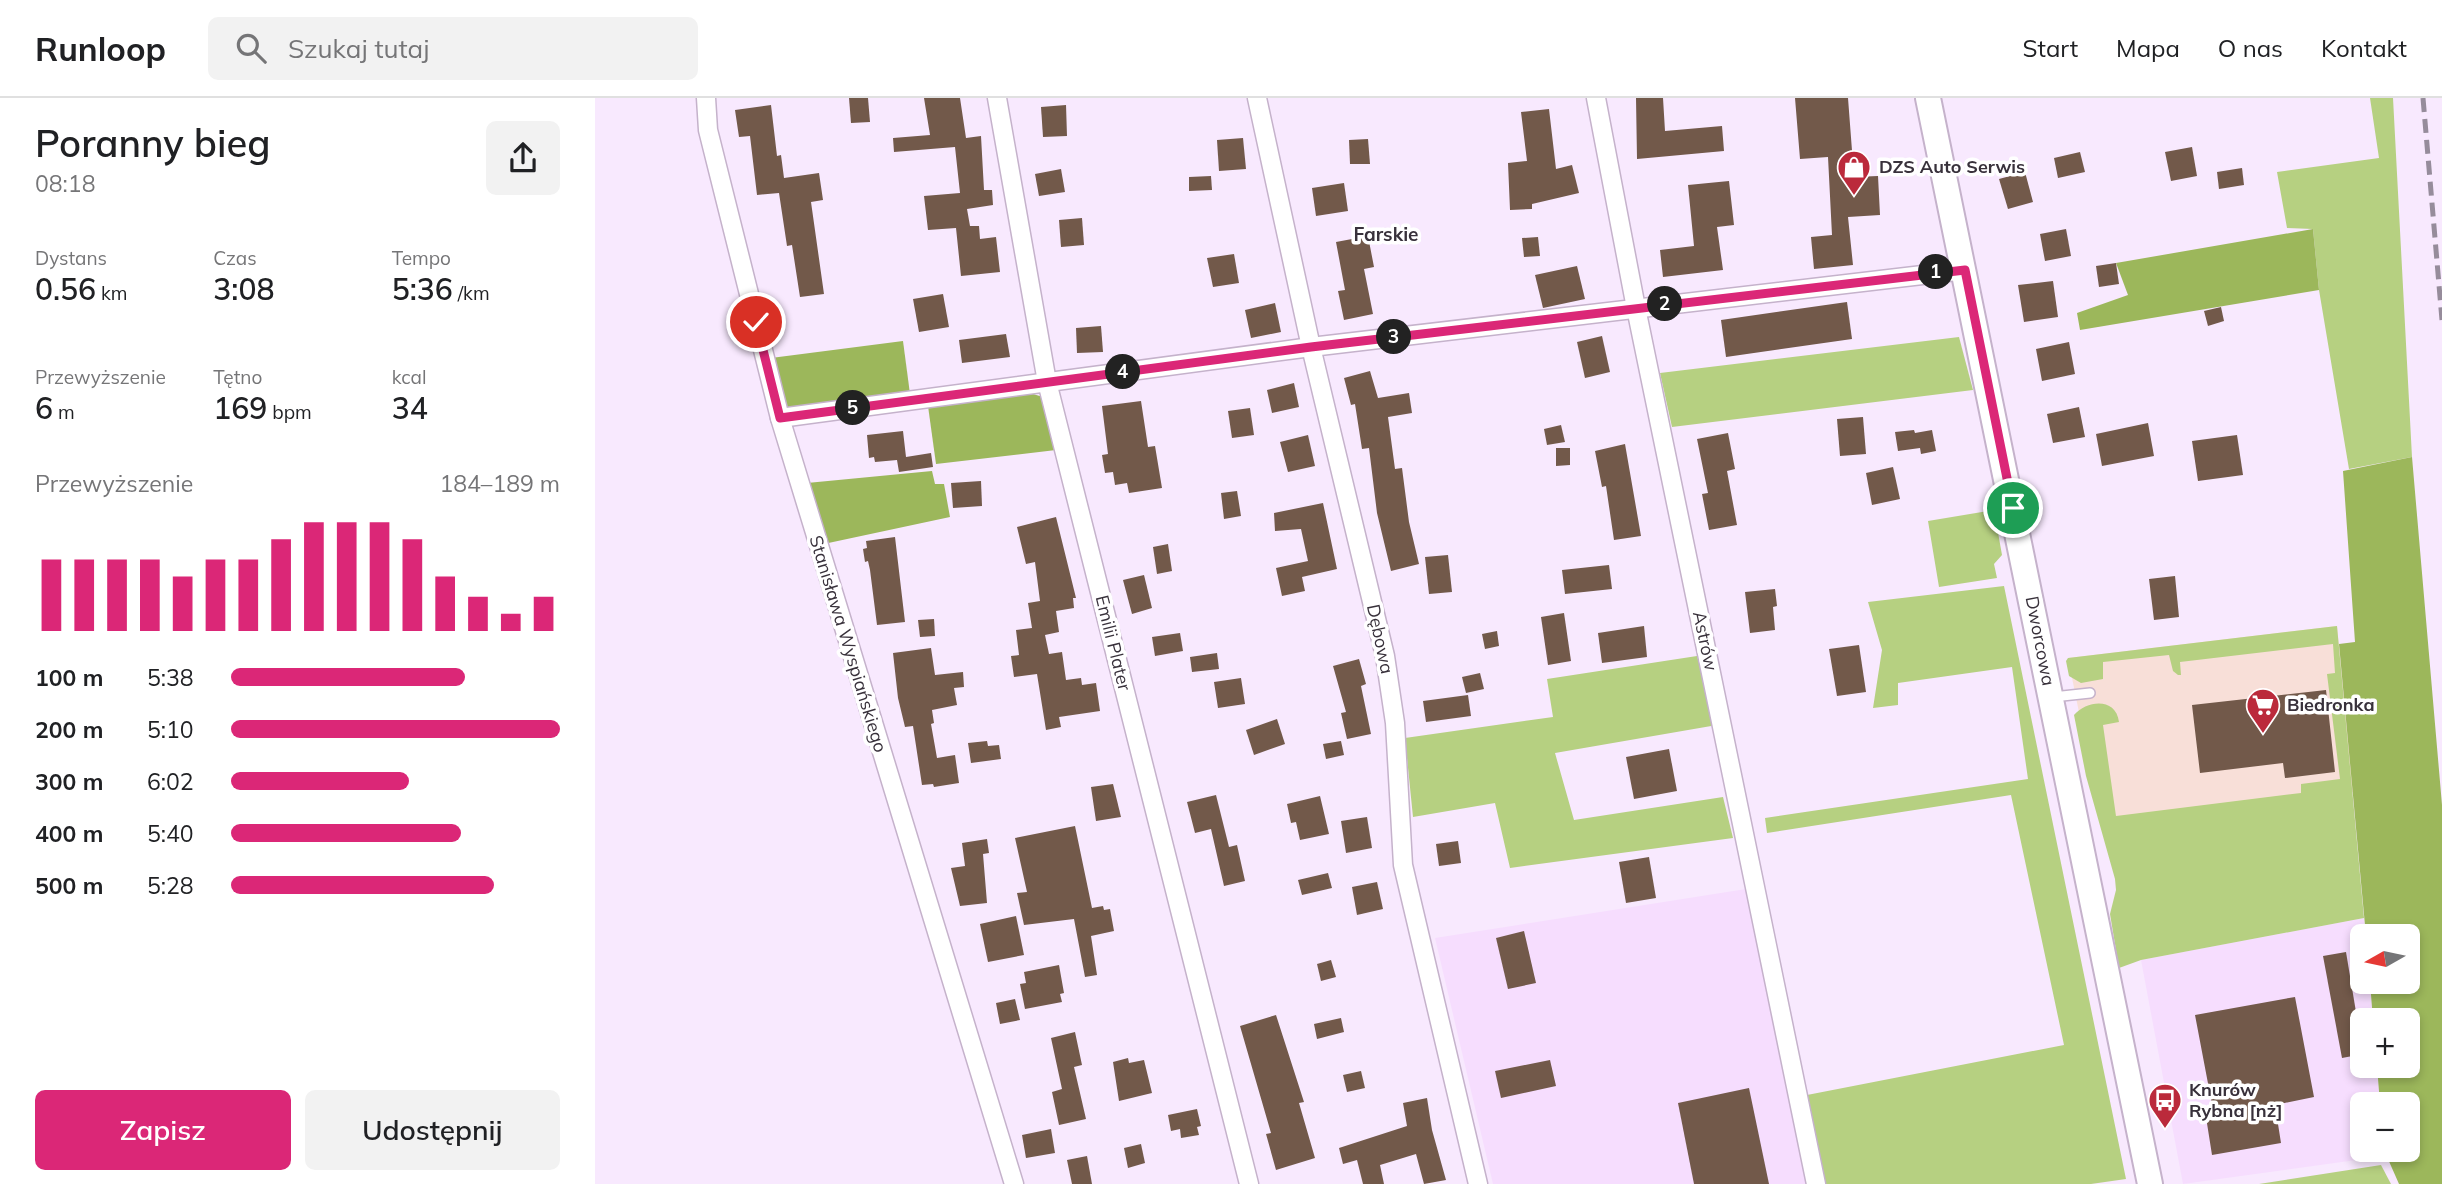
<!DOCTYPE html>
<html lang="pl">
<meta charset="utf-8">
<style>
:root{--surface:#fff;--page:#f2f2f2;--text:#202124;--muted:#757577;--line:#e0e0e0;--accent:#db2777}
body{margin:0;font-family:Mulish,sans-serif;background:var(--page);color:var(--text);height:100vh;display:flex;flex-direction:column;font-size:26px;white-space:nowrap}
*{box-sizing:border-box;margin:0}
p{font-size:23px;color:var(--muted)}
.icon{flex:none;width:38px;height:38px;fill:none;stroke:currentColor;stroke-width:2;stroke-linecap:round;stroke-linejoin:round}
.map{position:relative;flex:1;overflow:hidden}
.panel{display:flex;flex-direction:column;background:var(--surface);width:595px}
.panel>*{flex:none}
.needle{width:46px;rotate:261deg}
.tools{position:absolute;left:1755px;top:826px;display:grid;gap:14px}
.tools a{display:grid;place-items:center;width:70px;height:70px;border-radius:10px;background:var(--surface);box-shadow:0 4px 10px #0003;font-size:35px}
.pin{position:absolute;display:grid;place-items:center;width:60px;height:60px;color:#fff;margin:-30px;border:4px solid #fff;border-radius:50%;box-shadow:0 2px 7px #0007}
.km{position:absolute;width:35px;height:35px;margin:-18px;border-radius:50%;background:#222;color:#fff;font-size:19px;line-height:35px;text-align:center}
.round{display:grid;place-items:center;flex:none;width:74px;height:74px;border-radius:10px;background:var(--page)}
.headline{display:flex;align-items:center;justify-content:space-between;height:119px;padding:0 35px}
h1{font-size:38px;font-weight:600;line-height:52px}
.stats{display:grid;grid-template-columns:repeat(3,1fr);gap:10px;height:119px;padding:7px 35px}
.stats div{display:grid;align-content:center}
.stats b{font-size:30px;font-weight:600}
.stats small{font-size:19px;font-weight:400}
.stats p{font-size:19px}
.chart{height:196px;padding:14px 35px}
.chart p{display:flex;justify-content:space-between}
.chart svg{width:100%;height:126px;margin-top:7px;stroke:var(--accent);stroke-width:6}
.button{display:flex;gap:14px;margin-top:auto;padding:14px 35px}
.button a{flex:1;height:80px;border-radius:10px;background:var(--accent);color:#fff;font-size:28px;font-weight:600;line-height:80px;text-align:center}
.button a+a{background:var(--page);color:var(--text)}
ul{padding:0 35px;list-style:none;font-size:23px}
li{display:grid;grid-template-columns:112px 84px 1fr;align-items:center;height:52px}
li i{height:18px;border-radius:9px;background:var(--accent)}
header{display:flex;align-items:center;gap:42px;box-sizing:border-box;height:98px;padding:0 35px;background:var(--surface);border-bottom:2px solid var(--line)}
header strong{font-size:33px}
nav{display:flex;gap:38px;margin-inline-start:auto;font-size:24px}
.search{width:490px;height:63px;background:var(--page);display:flex;align-items:center;gap:18px;box-sizing:border-box;padding:0 24px;border-radius:10px;color:var(--muted);font-size:26px}
main{display:flex;flex:1;min-height:0}
.map>svg:first-child{display:block}
.commercial{fill:#f8dfd8}
.built{fill:#f6ddfe}
.green{fill:#b6d081}
.forest{fill:#9cb75b}
.building{fill:#72594a}
.lines{fill:none;stroke-linecap:round;stroke-linejoin:round}
.lane-casing{stroke:#c5b2cb;stroke-width:12}
.street-casing{stroke:#c5b2cb;stroke-width:21}
.secondary-casing{stroke:#c5b2cb;stroke-width:28}
.lane{stroke:#fff;stroke-width:9}
.street{stroke:#fff;stroke-width:18}
.secondary{stroke:#fff;stroke-width:24}
.rail{stroke:#968c9b;stroke-width:5;stroke-dasharray:14 7;stroke-linecap:butt}
.route-casing{stroke:#fff;stroke-width:14}
.route{stroke:#db2777;stroke-width:9}
.labels{text-anchor:middle;stroke-width:7;stroke-linejoin:round;paint-order:stroke}
.poi-label{font-size:18px;font-weight:bold;fill:#38313b;stroke:#fff;text-anchor:start}
.street-label{font-size:18px;fill:#38313b;stroke:#fff}
.neighbourhood-label{font-size:19px;font-weight:bold;fill:#38313b;stroke:#fff}
</style>
<header>
<strong>Runloop</strong>
<div class="search"><svg class="icon" aria-label="search" viewBox="0 0 24 24"><circle cx="10" cy="10" r="6"/><path d="M15 15l6 6"/></svg>Szukaj tutaj</div>
<nav><a>Start</a><a>Mapa</a><a>O nas</a><a>Kontakt</a></nav>
</header>
<main>
<section class="panel">
<div class="headline"><div><h1>Poranny bieg</h1><p>08:18</p></div><a class="round"><svg class="icon" aria-label="share" viewBox="0 0 24 24"><path d="M12 15V3M7 8l5-5 5 5M5 13v7h14v-7"/></svg></a></div>
<div class="stats">
<div><p>Dystans</p><b>0.56<small> km</small></b></div>
<div><p>Czas</p><b>3:08</b></div>
<div><p>Tempo</p><b>5:36<small> /km</small></b></div>
</div>
<div class="stats">
<div><p>Przewyższenie</p><b>6<small> m</small></b></div>
<div><p>Tętno</p><b>169<small> bpm</small></b></div>
<div><p>kcal</p><b>34</b></div>
</div>
<div class="chart"><p><span>Przewyższenie</span>184–189 m</p>
<svg viewBox="0 0 160 44" preserveAspectRatio="none"><path d="M5 44V19M15 44V19M25 44V19M35 44V19M45 44V25M55 44V19M65 44V19M75 44V12M85 44V6M95 44V6M105 44V6M115 44V12M125 44V25M135 44V32M145 44V38M155 44V32"/></svg>
</div>
<ul>
<li><b>100 m</b>5:38<i style="width:71%"></i></li>
<li><b>200 m</b>5:10<i style="width:100%"></i></li>
<li><b>300 m</b>6:02<i style="width:54%"></i></li>
<li><b>400 m</b>5:40<i style="width:70%"></i></li>
<li><b>500 m</b>5:28<i style="width:80%"></i></li>
</ul>
<div class="button"><a>Zapisz</a><a>Udostępnij</a></div>
</section>
<div class="map">
<svg width="1847" height="1086" viewBox="0 0 1847 1086">
<rect width="100%" height="100%" fill="#f8e9fe"/>
<path class="commercial" d="M1742 528 1758 694 1507 728 1473 560Z"/>
<g class="built">
<path d="M1151 791 1211 1086H898L840 840Z"/>
<path d="M1769 820 1768 884H1775L1778 922H1768V968H1782L1785 1006H1768V1052H1789L1790 1058 1588 1086 1546 862Z"/>
</g>
<g class="green">
<path d="M1775 0H1798L1817 359 1754 371 1724 192 1718 131 1692 130 1682 74 1784 60Z"/>
<path d="M1364 239 1378 292 1077 329 1065 275Z"/>
<path d="M1399 412 1407 457 1399 466 1402 480 1344 489 1333 423Z"/>
<path d="M1409 488 1531 1081 1496 1086H1228L1212 997 1469 947 1416 697 1172 735 1170 720 1433 681 1417 569 1303 585V607L1278 610 1287 552 1273 504Z"/>
<path d="M1742 528 1769 820 1546 862 1524 870 1515 816 1521 792 1520 781 1491 678 1479 617C1492 602 1521 599 1524 624L1508 627 1521 718 1706 695V686L1745 681 1732 576 1740 575 1738 546 1585 564 1586 577H1583L1578 573 1574 557 1508 564V581L1486 585 1474 578 1471 563 1473 560Z"/>
<path d="M1102 558 1122 627 960 655 979 722 1128 699 1138 740 915 770 900 705 818 719 810 640 958 619 952 581Z"/>
<path d="M1786 1067 1796 1086H1664Z"/>
</g>
<g class="forest">
<path d="M1718 131 1724 192 1485 232 1482 215 1533 197 1521 165Z"/>
<path d="M308 243 315 296 188 314 176 260Z"/>
<path d="M438 296 448 299 461 352 341 366 333 308Z"/>
<path d="M1817 359 1847 707V1086H1804L1789 1052H1813V1006H1785L1782 968H1813V922H1778L1775 884H1813V838H1771L1744 546 1760 544 1748 373Z"/>
<path d="M337 373 340 386H349L355 419 224 447 212 385Z"/>
</g>
<g class="building">
<path d="M254 0H273L275 24 256 25Z"/>
<path d="M329 0H365L371 40 386 38 389 92H397L398 107 372 111 375 128H384L385 141 401 139 405 174 366 178 361 130 333 132 329 98 365 95 360 49 299 54 298 40 335 37Z"/>
<path d="M1041 0H1068L1070 33 1127 28 1129 53 1042 61Z"/>
<path d="M1200 0H1253L1259 79 1283 78 1285 117 1253 119 1258 167 1219 171 1216 139 1237 137 1233 59 1205 61Z"/>
<path d="M176 7 182 58 186 57 189 80 224 75 228 102 216 104 229 196 205 199 197 147 192 148 184 95 162 97 155 38 144 39 140 12Z"/>
<path d="M471 7 472 38 448 39 446 9Z"/>
<path d="M954 11 961 71 977 67 984 95 937 106V111L915 112 913 65 932 63 926 14Z"/>
<path d="M648 40 651 71 624 73 622 42Z"/>
<path d="M773 41 775 66H755L754 42Z"/>
<path d="M1597 49 1602 78 1576 83 1570 54Z"/>
<path d="M1485 54 1490 74 1463 80 1459 60Z"/>
<path d="M1647 70 1649 87 1624 91 1622 74Z"/>
<path d="M466 71 470 94 444 98 440 76Z"/>
<path d="M1430 74 1438 104 1413 111 1404 81Z"/>
<path d="M616 78 617 92 594 93V79Z"/>
<path d="M1134 83 1139 127 1122 129 1128 172 1068 179 1065 152 1099 148 1093 87Z"/>
<path d="M749 85 753 113 721 118 717 90Z"/>
<path d="M487 120 489 147 466 149 464 122Z"/>
<path d="M1471 131 1476 158 1450 163 1445 136Z"/>
<path d="M773 138 779 169 769 171 778 216 749 222 743 193 750 192 741 144Z"/>
<path d="M943 139 945 158 929 159 927 140Z"/>
<path d="M639 156 644 185 618 189 612 160Z"/>
<path d="M1521 165 1524 186 1504 189 1501 168Z"/>
<path d="M982 168 990 201 948 210 940 177Z"/>
<path d="M1458 183 1463 219 1429 224 1423 187Z"/>
<path d="M348 196 354 229 324 234 318 201Z"/>
<path d="M1252 204 1257 241 1131 259 1126 222Z"/>
<path d="M680 205 686 234 656 240 650 212Z"/>
<path d="M1626 209 1629 223 1613 228 1609 213Z"/>
<path d="M506 228 508 254 482 255 481 230Z"/>
<path d="M411 236 415 259 367 265 364 242Z"/>
<path d="M1007 238 1015 274 990 280 982 244Z"/>
<path d="M1474 244 1480 276 1447 283 1441 251Z"/>
<path d="M775 273 783 300 814 295 817 315 793 319 800 371 807 370 814 424 824 466 796 473 782 415 774 350 767 351 760 306 756 307 749 280Z"/>
<path d="M699 285 704 309 677 315 672 292Z"/>
<path d="M546 303 553 349 560 348 567 390 534 395 532 385 520 387 518 374 510 375 507 357 513 356 507 308Z"/>
<path d="M1484 309 1490 339 1458 345 1452 316Z"/>
<path d="M655 310 659 337 637 340 633 313Z"/>
<path d="M1268 319 1271 356 1245 358 1242 321Z"/>
<path d="M1553 325 1559 358 1507 368 1501 336Z"/>
<path d="M966 327 970 344 952 347 949 331Z"/>
<path d="M1319 332 1320 335 1337 332 1341 353 1326 356 1325 350 1303 353 1300 334Z"/>
<path d="M308 333 311 359 336 355 338 369 304 374 302 362 280 364 279 359 274 360 272 337Z"/>
<path d="M1133 335 1140 371 1132 373 1142 427 1114 432 1107 396 1113 395 1102 341Z"/>
<path d="M713 337 720 368 693 374 685 344Z"/>
<path d="M1642 337 1648 377 1603 383 1597 343Z"/>
<path d="M1030 346 1046 438 1019 442 1011 388 1007 389 1000 353Z"/>
<path d="M961 350H975V367L961 368Z"/>
<path d="M1298 369 1305 401 1277 407 1271 375Z"/>
<path d="M386 383 387 408 358 410 356 385Z"/>
<path d="M642 393 646 418 629 421 626 395Z"/>
<path d="M728 405 742 471 707 479 710 493 687 498 681 470 713 463 706 431 680 433 679 415Z"/>
<path d="M461 419 481 500H478L479 510 461 513 464 534 450 537 454 556 467 554 471 582 486 580 487 587 501 585 505 613 464 619 466 629 451 632 442 576 419 579 416 558 424 557 421 532 437 530 433 505 445 503 440 464 431 466 422 429Z"/>
<path d="M300 439 310 524 282 527 275 472 273 463 270 464 268 451 272 450 271 443Z"/>
<path d="M573 446 577 473 562 476 558 449Z"/>
<path d="M853 457 857 494 834 496 830 459Z"/>
<path d="M1014 467 1017 491 970 496 967 472Z"/>
<path d="M549 477 557 510 537 516 528 482Z"/>
<path d="M1580 478 1584 519 1559 522 1554 481Z"/>
<path d="M1180 491 1182 508 1178 509 1180 532 1155 535 1150 494Z"/>
<path d="M969 515 976 563 953 567 946 519Z"/>
<path d="M339 521 340 538 325 539 323 522Z"/>
<path d="M1049 528 1052 559 1007 565 1003 535Z"/>
<path d="M902 533 904 548 890 551 887 536Z"/>
<path d="M585 535 588 553 560 558 557 539Z"/>
<path d="M1264 547 1271 594 1242 598 1234 551Z"/>
<path d="M336 550 340 577 368 574 369 589 359 590 362 607 337 612 339 625 336 626 342 660 360 657 364 685 339 689 338 686 327 687 318 628 310 629 303 600 298 555Z"/>
<path d="M622 555 624 571 597 574 595 559Z"/>
<path d="M764 561 771 586 766 588 776 636 752 641 746 615 751 614 738 568Z"/>
<path d="M885 575 889 591 871 595 867 579Z"/>
<path d="M646 580 650 606 623 610 619 584Z"/>
<path d="M1731 592 1740 674 1690 680 1688 665 1605 675 1597 607Z"/>
<path d="M873 597 876 618 831 624 828 603Z"/>
<path d="M682 621 690 646 659 657 651 632Z"/>
<path d="M392 643 393 648 404 647 406 661 376 665 373 645Z"/>
<path d="M746 643 749 657 731 661 728 646Z"/>
<path d="M1074 651 1082 693 1039 701 1031 659Z"/>
<path d="M518 686 526 719 501 723 496 689Z"/>
<path d="M621 697 634 749 642 747 650 783 629 788 616 731 600 735 592 704Z"/>
<path d="M725 698 734 736 705 742 701 724 696 725 692 706Z"/>
<path d="M772 719 777 750 751 755 746 723Z"/>
<path d="M480 728 497 810 508 808 509 812 515 811 519 833 496 838 502 877 490 879 479 821 429 827 422 795 432 794 420 740Z"/>
<path d="M392 741 394 755 388 756 392 805 365 808 356 770 370 768 367 745Z"/>
<path d="M863 743 866 765 844 768 841 746Z"/>
<path d="M1054 759 1061 800 1031 805 1024 764Z"/>
<path d="M733 775 737 790 707 797 703 782Z"/>
<path d="M782 784 788 811 762 817 757 789Z"/>
<path d="M421 818 429 857 393 864 385 826Z"/>
<path d="M929 833 941 885 913 891 901 840Z"/>
<path d="M1751 854 1768 956 1747 960 1728 858Z"/>
<path d="M736 862 741 879 726 883 722 866Z"/>
<path d="M464 867 469 895 465 896 467 904 430 911 425 886 431 885 429 874Z"/>
<path d="M1700 899 1719 999 1680 1007 1686 1045 1617 1057 1611 1019 1619 1017 1600 917Z"/>
<path d="M420 901 425 922 405 926 401 905Z"/>
<path d="M681 917 709 1004 704 1005 720 1060 681 1072 671 1036 676 1035 645 928Z"/>
<path d="M746 920 749 934 722 941 719 926Z"/>
<path d="M480 934 487 967 479 969 491 1021 464 1027 457 994 467 991 456 940Z"/>
<path d="M533 960 534 965 549 962 557 995 524 1003 518 964Z"/>
<path d="M955 962 961 988 906 1000 900 973Z"/>
<path d="M766 973 770 990 752 994 748 977Z"/>
<path d="M1154 990 1174 1086H1099L1083 1005Z"/>
<path d="M832 1000 837 1032 851 1082 829 1086 821 1056 785 1067 789 1086H768L762 1062 748 1066 744 1050 812 1028 808 1005Z"/>
<path d="M602 1011 606 1028 602 1029 604 1037 586 1040 585 1031 576 1033 573 1017Z"/>
<path d="M456 1031 460 1055 431 1060 427 1037Z"/>
<path d="M546 1046 550 1065 533 1070 529 1050Z"/>
<path d="M492 1058 497 1086H477L472 1062Z"/>
</g>
<g class="lines">
<defs>
<path id="lane" d="M1458 599 1495 595"/>
<g id="street">
<path d="M111 0 113 32 185 320 419 1086"/>
<path d="M402 0 452 284 654 1086"/>
<path d="M662 0 716 249 790 558 800 625 808 767 883 1086"/>
<path d="M1001 0 1041 210 1221 1086"/>
<path d="M185 320 716 249 1370 172"/>
</g>
<path id="secondary" d="M1333 0 1555 1086"/>
</defs>
<use href="#lane" class="lane-casing"/>
<use href="#street" class="street-casing"/>
<use href="#secondary" class="secondary-casing"/>
<use href="#lane" class="lane"/>
<use href="#street" class="street"/>
<use href="#secondary" class="secondary"/>
<path class="rail" d="M1828 0 1847 222"/>
</g>
<g class="lines">
<defs>
<path id="route" d="M161 224 185 320 716 249 1370 172 1418 410"/>
</defs>
<use href="#route" class="route-casing"/>
<use href="#route" class="route"/>
</g>
<defs>
<symbol id="shop-pin" viewBox="-11 -11 22 30"><path d="M0 17L-7.5 6A9.5 9.5 0 1 1 7.5 6Z" fill="#bb2a3b" stroke="#fff"/><path d="M-5-2.5h2.3a2.7 3.5 0 0 1 5.4 0H5L5.5 6h-11ZM-1.5-2.5h3a1.5 2.3 0 0 0-3 0Z" fill="#fff"/></symbol>
<symbol id="supermarket-pin" viewBox="-11 -11 22 30"><path d="M0 17L-7.5 6A9.5 9.5 0 1 1 7.5 6Z" fill="#bb2a3b" stroke="#fff"/><path d="M-6-5.5h2.5l.6 2H6L4.5 2H-2.5L-4.4-4H-6ZM-1.5 3.2a1.3 1.3 0 1 0 .1 0ZM3 3.2a1.3 1.3 0 1 0 .1 0Z" fill="#fff"/></symbol>
<symbol id="bus-pin" viewBox="-11 -11 22 30"><path d="M0 17L-7.5 6A9.5 9.5 0 1 1 7.5 6Z" fill="#bb2a3b" stroke="#fff"/><path d="M-5-6H5V4H4V6H2V4H-2V6H-4V4H-5ZM-3.5-4V0h7V-4ZM-3.5 1.2v1.5H-2V1.2ZM2 1.2v1.5H3.5V1.2Z" fill="#fff"/></symbol>
</defs>
<g fill-rule="evenodd">
<use href="#shop-pin" x="1240" y="50" width="38" height="52"/>
<use href="#supermarket-pin" x="1649" y="588" width="38" height="52"/>
<use href="#bus-pin" x="1551" y="983" width="38" height="52"/>
</g>
<g class="labels">
<g class="poi-label">
<text x="1284" y="75">DZS Auto Serwis</text>
<text x="1692" y="613">Biedronka</text>
<text x="1594" y="998">Knurów<tspan x="1594" dy="21">Rybna [nż]</tspan></text>
</g>
<g class="street-label">
<text transform="translate(785 541) rotate(78)" y="6">Dębowa</text>
<text transform="translate(1110 543) rotate(78)" y="6">Astrów</text>
<text transform="translate(1445 543) rotate(79)" y="6">Dworcowa</text>
<text transform="translate(518 545) rotate(76)" y="6">Emilii Plater</text>
<text transform="translate(253 546) rotate(73)" y="6">Stanisława Wyspiańskiego</text>
</g>
<g class="neighbourhood-label">
<text x="791" y="143">Farskie</text>
</g>
</g>
</svg>
<div class="tools">
<a><svg class="needle" viewBox="-14 -14 28 28"><path d="M0-13l5 13h-10z" fill="#e53935"/><path d="M0 13l5-13h-10z" fill="#757577"/></svg></a>
<a>+</a>
<a>−</a>
</div>
<div class="pin" style="left:1418px;top:410px;background:#1e9e55"><svg class="icon" aria-label="arrive" viewBox="0 0 24 24"><path d="M6 21V4h12l-3 4 3 4H6"/></svg></div>
<div class="pin" style="left:161px;top:224px;background:#d93025"><svg class="icon" aria-label="check" viewBox="0 0 24 24"><path d="M5 12l5 5 9-10"/></svg></div>
<b class="km" style="left:1341px;top:174px">1</b>
<b class="km" style="left:1070px;top:206px">2</b>
<b class="km" style="left:799px;top:239px">3</b>
<b class="km" style="left:528px;top:274px">4</b>
<b class="km" style="left:258px;top:310px">5</b>
</div>
</main>
